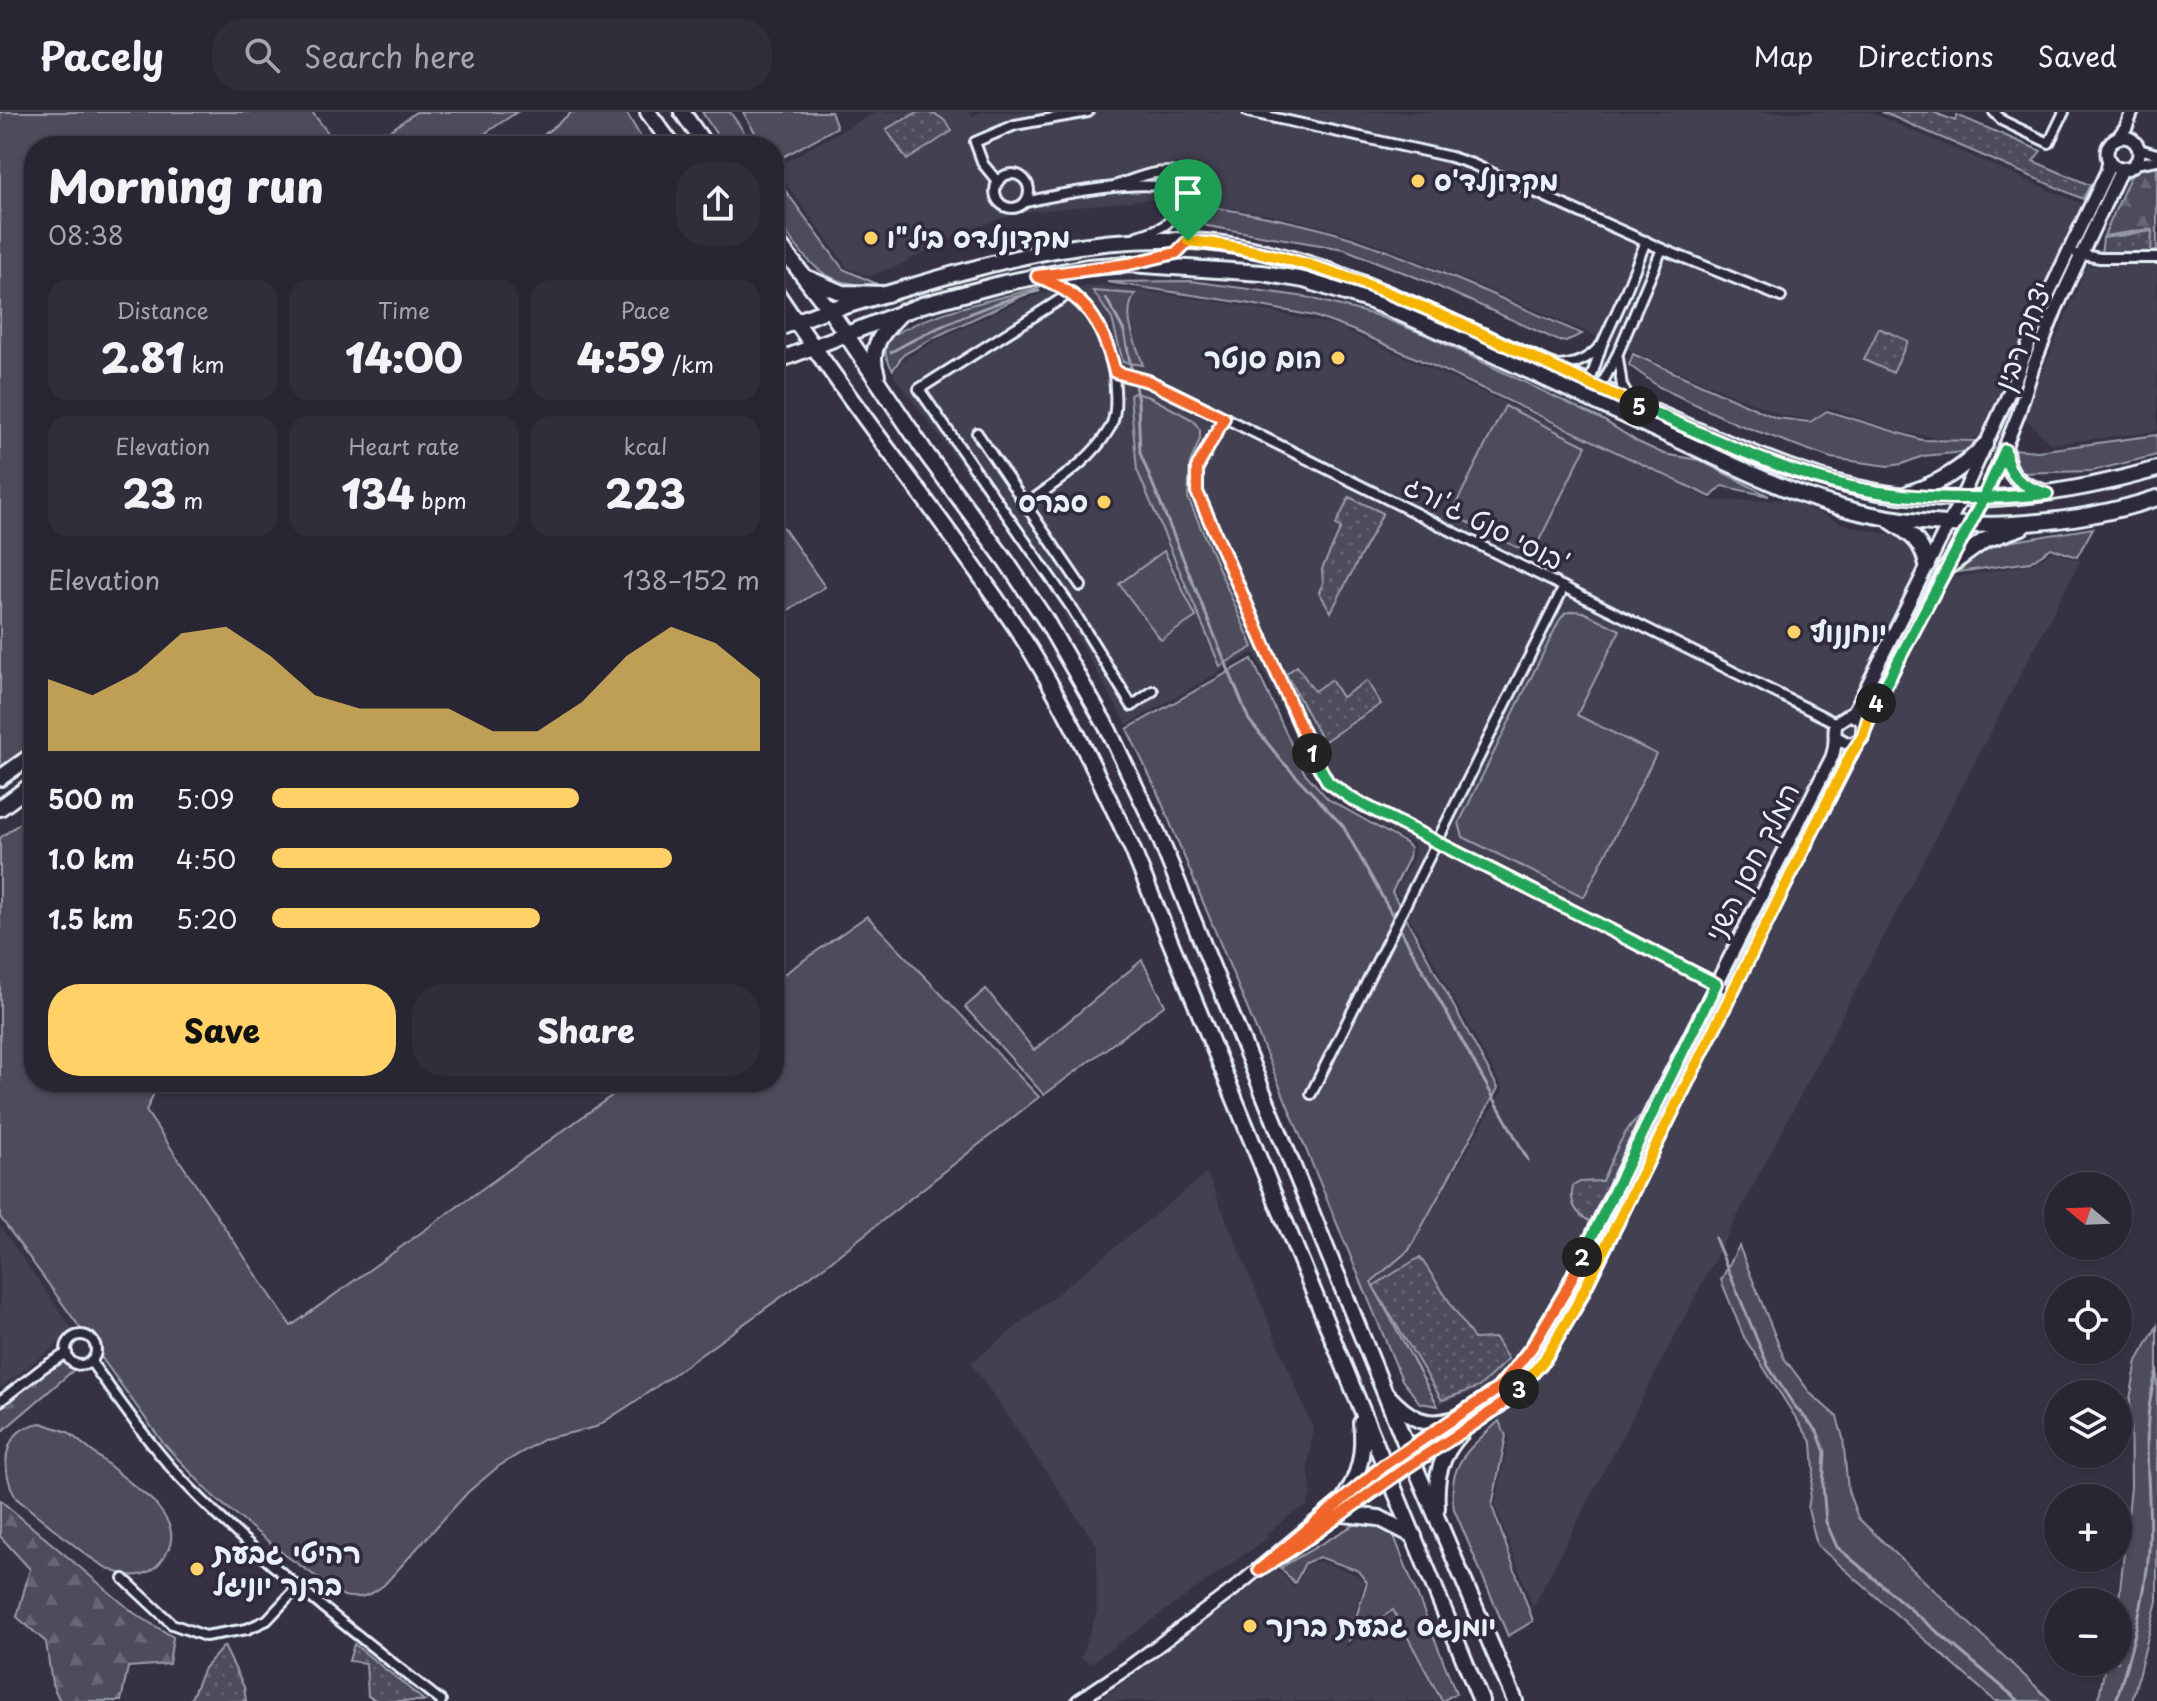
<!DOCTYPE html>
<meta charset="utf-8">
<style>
:root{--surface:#282633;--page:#302e3b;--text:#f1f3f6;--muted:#a5a5ac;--line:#44434e;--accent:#ffd166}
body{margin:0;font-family:"Playpen Sans","Playpen Sans Hebrew",sans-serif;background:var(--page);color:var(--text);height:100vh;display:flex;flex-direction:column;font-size:30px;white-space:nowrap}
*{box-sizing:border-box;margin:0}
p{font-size:26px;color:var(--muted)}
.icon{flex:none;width:44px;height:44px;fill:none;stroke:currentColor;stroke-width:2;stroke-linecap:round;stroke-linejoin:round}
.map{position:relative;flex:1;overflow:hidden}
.panel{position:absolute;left:24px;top:24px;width:760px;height:956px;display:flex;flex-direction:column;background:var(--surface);border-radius:32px;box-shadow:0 2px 6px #0004,0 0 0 2px var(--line)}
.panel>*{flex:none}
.needle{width:52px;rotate:289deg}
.fabs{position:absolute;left:2044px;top:1060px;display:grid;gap:16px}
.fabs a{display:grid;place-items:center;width:88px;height:88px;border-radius:50%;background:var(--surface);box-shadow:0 2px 6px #0004,0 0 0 2px var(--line);font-size:40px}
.pin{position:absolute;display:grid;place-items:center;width:68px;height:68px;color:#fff;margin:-82px -34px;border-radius:50% 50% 50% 0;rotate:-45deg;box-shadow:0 0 8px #0007}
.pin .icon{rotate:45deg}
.km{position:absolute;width:40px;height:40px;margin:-20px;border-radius:50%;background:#222;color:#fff;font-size:22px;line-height:40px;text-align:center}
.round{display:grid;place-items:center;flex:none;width:84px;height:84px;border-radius:32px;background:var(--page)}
.head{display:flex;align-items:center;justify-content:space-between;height:136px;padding:0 24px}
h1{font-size:44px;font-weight:800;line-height:60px}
.figures{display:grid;grid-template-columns:repeat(3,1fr);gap:12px;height:136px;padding:8px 24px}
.figures div{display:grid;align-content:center;border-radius:20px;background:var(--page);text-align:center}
.figures b{font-size:40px;font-weight:800}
.figures small{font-size:22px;font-weight:400}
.figures p{font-size:22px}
.chart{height:224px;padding:16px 24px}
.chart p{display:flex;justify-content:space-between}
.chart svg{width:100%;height:144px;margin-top:8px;fill:var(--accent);opacity:.7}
.button{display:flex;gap:16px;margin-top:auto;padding:16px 24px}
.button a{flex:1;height:92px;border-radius:32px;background:var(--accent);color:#111;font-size:32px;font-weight:800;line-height:92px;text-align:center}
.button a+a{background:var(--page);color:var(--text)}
ul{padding:0 24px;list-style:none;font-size:26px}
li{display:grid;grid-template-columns:128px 96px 1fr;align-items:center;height:60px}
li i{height:20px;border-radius:10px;background:var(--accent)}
header{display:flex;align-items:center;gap:48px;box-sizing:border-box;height:112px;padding:0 40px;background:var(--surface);border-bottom:2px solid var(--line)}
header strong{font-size:38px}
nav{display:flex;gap:44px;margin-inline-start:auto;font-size:28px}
.search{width:560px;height:72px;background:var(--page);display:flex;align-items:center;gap:20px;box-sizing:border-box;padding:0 28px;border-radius:32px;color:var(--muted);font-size:30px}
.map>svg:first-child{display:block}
.built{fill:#433f51}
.grass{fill:#4d4b5c;stroke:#9a9eaa;stroke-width:2}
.forest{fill:url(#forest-firs);stroke:#9a9eaa;stroke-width:2}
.park{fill:url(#park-dots);stroke:#9a9eaa;stroke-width:2}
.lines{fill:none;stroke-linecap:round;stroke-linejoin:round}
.stream{stroke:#a0a4af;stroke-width:3}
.minor-casing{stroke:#e8f1f8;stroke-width:14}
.tertiary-casing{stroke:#e8f1f8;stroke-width:17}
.primary-casing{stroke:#e8f1f8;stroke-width:20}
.trunk-casing{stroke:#e8f1f8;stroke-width:20}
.minor{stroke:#2f2a3d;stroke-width:8}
.tertiary{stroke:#2f2a3d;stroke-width:11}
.primary{stroke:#2f2a3d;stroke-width:14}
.trunk{stroke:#2f2a3d;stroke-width:14}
.split-1-casing{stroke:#fff;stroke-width:16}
.split-2-casing{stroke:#fff;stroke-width:16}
.split-3-casing{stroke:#fff;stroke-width:16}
.split-4-casing{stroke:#fff;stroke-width:16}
.split-5-casing{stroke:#fff;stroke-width:16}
.split-6-casing{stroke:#fff;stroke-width:16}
.split-1{stroke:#f0652b;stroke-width:10}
.split-2{stroke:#22a559;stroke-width:10}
.split-3{stroke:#f0652b;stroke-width:10}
.split-4{stroke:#f5b400;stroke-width:10}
.split-5{stroke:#22a559;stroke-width:10}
.split-6{stroke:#f5b400;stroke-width:10}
.poi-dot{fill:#ffd166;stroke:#2f2a3d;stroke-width:3}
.labels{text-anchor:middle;stroke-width:7;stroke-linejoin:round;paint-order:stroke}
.poi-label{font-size:28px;font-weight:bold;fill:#e8f1f8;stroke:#2f2a3d;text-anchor:start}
.street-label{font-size:28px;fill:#e8f1f8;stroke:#2f2a3d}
</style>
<header>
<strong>Pacely</strong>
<div class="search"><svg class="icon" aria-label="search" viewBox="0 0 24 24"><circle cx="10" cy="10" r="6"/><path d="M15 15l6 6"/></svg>Search here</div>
<nav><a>Map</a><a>Directions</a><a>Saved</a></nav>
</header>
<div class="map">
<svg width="2157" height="1589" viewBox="0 0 2157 1589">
<defs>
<pattern id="forest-firs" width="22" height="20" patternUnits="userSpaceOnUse" patternTransform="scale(2)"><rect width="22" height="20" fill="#4d4b5c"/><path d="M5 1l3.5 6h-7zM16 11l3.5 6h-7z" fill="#676574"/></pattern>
<pattern id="park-dots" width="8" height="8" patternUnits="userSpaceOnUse" patternTransform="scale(2)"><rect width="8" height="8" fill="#4d4b5c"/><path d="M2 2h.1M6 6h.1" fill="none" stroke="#676574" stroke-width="1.8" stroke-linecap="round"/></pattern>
</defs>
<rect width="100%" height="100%" fill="#363244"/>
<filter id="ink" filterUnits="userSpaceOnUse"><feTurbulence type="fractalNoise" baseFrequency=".0125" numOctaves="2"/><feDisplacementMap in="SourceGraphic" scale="16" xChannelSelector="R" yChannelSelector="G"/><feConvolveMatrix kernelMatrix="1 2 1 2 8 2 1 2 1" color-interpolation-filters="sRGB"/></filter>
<g filter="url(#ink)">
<g class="built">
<path d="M876 0H968L973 4 981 0H1870L2084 93 1988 320 1974 326 1953 328 1902 320 1829 296 1810 308 1781 303 1402 141 1349 122 1284 105 1195 90 1163 86 1017 101 966 119 900 153 869 164 848 156 774 56Z"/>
<path d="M2157 150V319L2051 332 2023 305 2087 154Z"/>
<path d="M1102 173 1245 194 1336 214 1615 340 1714 389 1790 388 1841 411 1892 424 1935 429 1956 465 2032 452 2053 439 2080 449 1533 1495 1495 1394 1509 1325 1481 1278 1440 1292 1371 1170 1409 1138 1503 977 1395 779 1413 747 1415 733 1330 684 1311 658 1254 540 1127 613 1056 488 1003 409 893 263 903 248 939 227 1013 192 1054 177Z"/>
<path d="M1207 1061 1313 1316 1308 1356 1312 1381 1307 1394 1293 1401 1266 1423 1268 1426 1091 1551 1081 1546 1097 1499V1434L971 1251Z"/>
<path d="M0 1114 74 1219 0 1277Z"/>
<path d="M1319 1449 1356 1462 1364 1469 1345 1536 1393 1501 1440 1589H1098L1276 1456 1295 1476 1307 1452Z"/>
</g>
<g class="grass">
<path d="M0 0H312L338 34H34V633L0 657Z"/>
<path d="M416 0H517L466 34H369Z"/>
<path d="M572 0H626L646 34H530Z"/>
<path d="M702 0H730L754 34H724Z"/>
<path d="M743 0H831L837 15 774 50V34H763Z"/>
<path d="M774 63 843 157 877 172C831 176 813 157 788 123 784 116 776 109 774 101 771 90 774 75 774 63Z"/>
<path d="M1201 93C1251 102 1302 110 1351 126 1430 153 1506 189 1582 222L1566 229H1559L1428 170 1344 137 1207 114 1200 109Z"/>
<path d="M1191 169 1306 185 1375 203 1426 223 1603 308 1638 330 1664 342 1699 348 1769 384 1722 374 1711 385 1456 264 1355 219 1314 204 1245 191 1107 170Z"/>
<path d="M1041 175 937 224 903 243 893 258C885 246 884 239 888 226 934 198 990 189 1041 175Z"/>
<path d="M1093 179 1135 182C1121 204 1136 230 1143 253L1123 250 1112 207Z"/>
<path d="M1633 242 1776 306 1810 310 1827 299 1922 328 1979 329 1976 339 1923 344 1902 352 1888 354 1831 346 1737 312 1659 275 1629 253Z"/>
<path d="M1134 281 1150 285 1193 308 1200 318V327L1190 351 1188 386 1253 535 1220 554 1137 358 1130 283Z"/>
<path d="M1505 294 1586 334 1532 443 1451 402Z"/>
<path d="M2157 323V343L2092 359 2018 361 2011 351 2013 337 2038 339Z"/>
<path d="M783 415 825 475 774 507V419Z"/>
<path d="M2093 416 2077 445 2051 436 2030 450 1958 460 1985 438 2002 431Z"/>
<path d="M1164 439 1196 505 1161 528 1119 472Z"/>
<path d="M1574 499 1583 500 1620 518 1577 603 1656 642 1584 785 1463 725 1459 711 1559 509 1565 501Z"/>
<path d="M1252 547 1304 660 1328 687 1404 730 1410 736 1409 746 1392 780 1498 976 1409 1138 1371 1170 1438 1294 1420 1291 1402 1268 1156 677 1127 617Z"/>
<path d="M34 701V970H159L146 999 291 1214 631 970H774V869L867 804 1039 985 826 1153 639 1287 596 1315 544 1327 499 1354 468 1380 384 1473C371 1483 360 1488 344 1484L285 1443 214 1385 164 1332 0 1105V726Z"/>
<path d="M1142 848 1165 893 1044 983 965 895 986 877 1034 938Z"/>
<path d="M1739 1134 1784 1246 1811 1282 1837 1305 1843 1326 1848 1379 1858 1406 2051 1589H1995L1817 1433 1808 1397 1814 1358 1812 1331 1744 1225 1721 1168Z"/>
<path d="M2157 1214V1489L2132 1589H2098L2106 1550H2118V1497L2131 1375 2130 1287 2137 1249Z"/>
<path d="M1499 1309 1506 1324 1492 1394 1533 1509 1508 1524 1454 1397C1446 1352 1469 1337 1499 1309Z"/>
<path d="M41 1311 68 1320 154 1390C166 1405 178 1420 167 1440 140 1490 92 1448 64 1425 48 1412 32 1399 16 1386 0 1357 1 1317 41 1311Z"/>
<path d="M1367 1409 1384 1415 1394 1424 1456 1581 1442 1589 1393 1498 1349 1528 1367 1470 1357 1458 1319 1445 1305 1451 1295 1471 1280 1456 1352 1414Z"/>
</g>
<g class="forest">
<path d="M2142 52H2157V139L2151 140V117L2104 124 2129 67 2134 59Z"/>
<path d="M65 1248 76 1256 0 1321V1296L44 1259Z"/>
<path d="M0 1388 134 1501 173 1525 169 1552 128 1555 121 1589H60L52 1572 46 1530 17 1505 30 1457 0 1424Z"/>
</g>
<g class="park">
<path d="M918 0C934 0 944 4 952 19L907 48 886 17Z"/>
<path d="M1882 0H1933L1955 9 1957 3 2041 39 2033 49 2090 73 2083 87Z"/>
<path d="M2152 119 2151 140 2101 143 2103 126Z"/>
<path d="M1879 216 1908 229 1893 261 1864 248Z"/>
<path d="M1349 385 1383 401 1331 500 1319 480 1323 471 1322 457 1341 416 1336 413Z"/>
<path d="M1297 554 1314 579 1331 568 1342 585 1367 569 1381 592 1323 630 1286 562Z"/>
<path d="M1644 1002 1591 1110C1576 1102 1569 1092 1573 1074L1580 1070 1602 1069C1611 1050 1626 1009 1644 1002Z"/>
<path d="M1420 1145 1474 1227 1495 1226 1508 1247 1479 1275 1442 1288 1373 1174Z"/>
<path d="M354 1532 425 1589H378L368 1584 366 1551 349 1549Z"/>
<path d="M224 1534 244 1575 246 1589H190L204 1556Z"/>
</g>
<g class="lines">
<g class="stream">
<path d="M1106 186 1124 219 1132 261"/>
<path d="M891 240C932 217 993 189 1039 179"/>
<path d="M1134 268 1138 289 1140 341 1249 608 1281 648 1343 714 1528 1048"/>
<path d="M1715 1126 1768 1254 1793 1292 1817 1319 1825 1340 1823 1374 1826 1410 1837 1435 2019 1589"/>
<path d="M2116 1589C2131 1540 2145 1489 2149 1438 2153 1378 2138 1316 2157 1259"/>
</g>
<defs>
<g id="minor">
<path d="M1248 0 1451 45 1472 52 1662 137 1781 185"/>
<path d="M1994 0 2003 9 2049 31 2064 0"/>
<path d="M2139 37 2157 42"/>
<path d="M2135 52 2157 48"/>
<circle cx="1012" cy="79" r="17"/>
<path d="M998 70 983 52 975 30 1015 13 1088 0"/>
<path d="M1117 73C1134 67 1161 55 1179 62 1203 71 1194 129 1178 139 1169 145 1153 146 1142 149"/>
<path d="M1026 90C1054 83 1148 65 1172 78L1178 89C1174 114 1160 117 1137 124"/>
<path d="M2077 142 2100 146H2157"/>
<path d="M1072 180 919 277 1071 495 1132 594 1153 579"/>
<path d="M1618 246 1622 274 1629 286"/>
<path d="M1558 254C1574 253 1588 248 1599 235"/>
<path d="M1115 260 1148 269 1171 279 1836 611"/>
<path d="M1589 273 1602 232 1624 184 1646 129"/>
<path d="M1599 278 1618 241 1662 137"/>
<path d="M1224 306 1197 356V380L1319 657 1328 670 1352 687 1731 879"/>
<path d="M977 321 1081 474"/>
<path d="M1026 393C1054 371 1090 350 1108 319 1116 308 1116 291 1115 278 1114 228 1091 185 1044 166"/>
<path d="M1311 982 1564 475"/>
<circle cx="81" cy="1238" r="15"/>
<path d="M91 1250C122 1292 152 1337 189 1375 266 1454 355 1521 441 1589"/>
<path d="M0 1289 44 1255 67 1241"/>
<path d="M124 1467 172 1512 205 1524 247 1517 267 1508 298 1475"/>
</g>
<g id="tertiary">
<circle cx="2123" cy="41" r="16"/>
<path d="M2118 26 2126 15 2132 0"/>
<path d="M1865 616 1907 528 1984 386 2018 303 2033 255 2056 197 2118 64 2125 56"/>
<path d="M1837 626 1850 633 1862 626 1863 611 1859 606 1849 602"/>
<path d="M1283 1443 1414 1351 1500 1294 1544 1248 1576 1194 1741 858 1857 631"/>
<path d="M1078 1589 1129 1555 1234 1477 1383 1354 1498 1277 1516 1256 1532 1235 1565 1180 1653 996 1832 645C1838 629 1833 624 1836 611L1854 599 1860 588 1961 387 2017 263 2044 191 2107 59 2109 48"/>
</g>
<g id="primary">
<path d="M774 218 829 197 845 194C970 158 1090 114 1223 132 1308 144 1385 180 1463 215 1540 250 1618 285 1696 318 1755 343 1815 369 1878 380 1971 396 2067 383 2157 357"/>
<path d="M774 250 922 193 1004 171 1088 155 1129 152 1262 161 1304 168 1371 189C1473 231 1573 280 1674 326 1734 353 1794 385 1859 400 1951 421 2067 416 2157 386"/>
<path d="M2005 338C2007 363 2019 373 2043 380"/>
<path d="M1909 381C1941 371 1962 357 1985 333"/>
<path d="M1891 409C1911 422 1922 429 1927 453"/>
<path d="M1946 456 1985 428 2022 415"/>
<path d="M0 666 34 642"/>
<path d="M0 696 34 671"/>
</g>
<g id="trunk">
<path d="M648 0 673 34"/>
<path d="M682 0 706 34"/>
<path d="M774 126 829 197 928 344 1006 449 1045 507 1108 617 1159 724 1408 1338 1515 1589"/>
<path d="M807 166 842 181 887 182"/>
<path d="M774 177C851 294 941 403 1019 520 1063 588 1097 662 1132 736L1481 1589"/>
<path d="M877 263C867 236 883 219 902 200"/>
<path d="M1388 1284C1409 1307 1427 1317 1457 1306"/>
<path d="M1345 1385C1360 1362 1365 1338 1361 1311"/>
<path d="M1437 1396C1435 1364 1440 1344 1462 1320"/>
<path d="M1344 1402 1379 1406 1414 1424"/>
</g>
</defs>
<use href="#minor" class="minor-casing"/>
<use href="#tertiary" class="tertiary-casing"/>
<use href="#primary" class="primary-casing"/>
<use href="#trunk" class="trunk-casing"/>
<use href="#minor" class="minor"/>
<use href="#tertiary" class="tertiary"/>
<use href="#primary" class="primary"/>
<use href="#trunk" class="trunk"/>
</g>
</g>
<g class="lines" filter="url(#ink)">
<defs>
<path id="split-1" d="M1188 129 1176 141 1129 152 1037 164C1087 184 1102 210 1115 260L1148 269 1224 306 1197 356V380L1312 641"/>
<path id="split-2" d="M1312 641 1328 670 1352 687 1716 872 1582 1145"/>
<path id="split-3" d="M1519 1277C1487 1307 1449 1327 1412 1352 1360 1387 1313 1426 1259 1458L1383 1354 1498 1277 1532 1235 1565 1180 1582 1145"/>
<path id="split-4" d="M1519 1277 1544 1248 1576 1194 1851 642 1863 624 1868 607 1876 591"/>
<path id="split-5" d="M1639 294C1708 324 1778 359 1851 375 1916 389 1982 388 2047 382 2022 374 2007 365 2005 338L1984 386 1876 591"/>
<path id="split-6" d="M1188 129C1350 144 1493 232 1639 294"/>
</defs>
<use href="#split-1" class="split-1-casing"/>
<use href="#split-2" class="split-2-casing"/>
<use href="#split-3" class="split-3-casing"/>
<use href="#split-4" class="split-4-casing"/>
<use href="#split-5" class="split-5-casing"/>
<use href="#split-6" class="split-6-casing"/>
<use href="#split-1" class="split-1"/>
<use href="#split-2" class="split-2"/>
<use href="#split-3" class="split-3"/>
<use href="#split-4" class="split-4"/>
<use href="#split-5" class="split-5"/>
<use href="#split-6" class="split-6"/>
</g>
<g class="poi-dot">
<circle cx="1418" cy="69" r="8"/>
<circle cx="871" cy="126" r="8"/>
<circle cx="1338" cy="246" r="8"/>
<circle cx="1104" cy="390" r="8"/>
<circle cx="1794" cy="520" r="8"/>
<circle cx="197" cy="1457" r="8"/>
<circle cx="1250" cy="1514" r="8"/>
</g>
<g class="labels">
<g class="poi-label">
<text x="1434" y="79">מקדונלד'ס</text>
<text x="887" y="136">מקדונלדס ביל"ו</text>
<text x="1322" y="256" text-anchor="end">הום סנטר</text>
<text x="1088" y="400" text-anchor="end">סברס</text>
<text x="1810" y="530">יוחננוף</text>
<text x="213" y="1451">רהיטי גבעת<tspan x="213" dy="32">ברנר יוניגל</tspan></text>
<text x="1266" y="1524">יומנגס גבעת ברנר</text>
</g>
<g class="street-label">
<text transform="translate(2023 224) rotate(-69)" y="10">יצחק רבין</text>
<text transform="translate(1487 412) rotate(27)" y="10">בוסי סנט ג'ורג'</text>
<text transform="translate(1752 750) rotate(-63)" y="10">המלך חסן השני</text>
</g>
</g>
</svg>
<div class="fabs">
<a><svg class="needle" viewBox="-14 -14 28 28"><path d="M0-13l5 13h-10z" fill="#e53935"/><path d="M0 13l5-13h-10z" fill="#a5a5ac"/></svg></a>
<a><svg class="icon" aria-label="locate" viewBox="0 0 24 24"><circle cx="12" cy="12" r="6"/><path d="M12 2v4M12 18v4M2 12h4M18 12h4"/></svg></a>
<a><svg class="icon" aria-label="layers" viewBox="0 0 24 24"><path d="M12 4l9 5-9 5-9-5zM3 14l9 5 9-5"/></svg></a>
<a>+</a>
<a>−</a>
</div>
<div class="pin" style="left:1188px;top:129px;background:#1e9e55"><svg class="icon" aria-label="arrive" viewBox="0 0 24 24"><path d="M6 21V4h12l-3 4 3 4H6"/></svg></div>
<b class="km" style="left:1312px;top:641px">1</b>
<b class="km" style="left:1582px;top:1145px">2</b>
<b class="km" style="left:1519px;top:1277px">3</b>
<b class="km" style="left:1876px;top:591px">4</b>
<b class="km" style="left:1639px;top:294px">5</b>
<section class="panel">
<div class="head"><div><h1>Morning run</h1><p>08:38</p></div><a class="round"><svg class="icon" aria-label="share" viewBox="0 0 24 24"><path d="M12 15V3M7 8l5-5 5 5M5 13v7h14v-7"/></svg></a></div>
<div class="figures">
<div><p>Distance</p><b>2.81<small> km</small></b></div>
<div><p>Time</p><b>14:00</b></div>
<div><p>Pace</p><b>4:59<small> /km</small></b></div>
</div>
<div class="figures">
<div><p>Elevation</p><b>23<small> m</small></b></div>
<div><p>Heart rate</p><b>134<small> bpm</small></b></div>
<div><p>kcal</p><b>223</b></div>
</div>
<div class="chart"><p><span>Elevation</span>138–152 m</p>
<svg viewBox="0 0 160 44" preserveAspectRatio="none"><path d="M0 44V22L10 27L20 20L30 8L40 6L50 15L60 27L70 31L80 31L90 31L100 38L110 38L120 29L130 15L140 6L150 11L160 22V44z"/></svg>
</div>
<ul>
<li><b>500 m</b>5:09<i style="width:63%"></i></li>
<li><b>1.0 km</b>4:50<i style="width:82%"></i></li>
<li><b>1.5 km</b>5:20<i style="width:55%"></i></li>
</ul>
<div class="button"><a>Save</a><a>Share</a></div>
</section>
</div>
